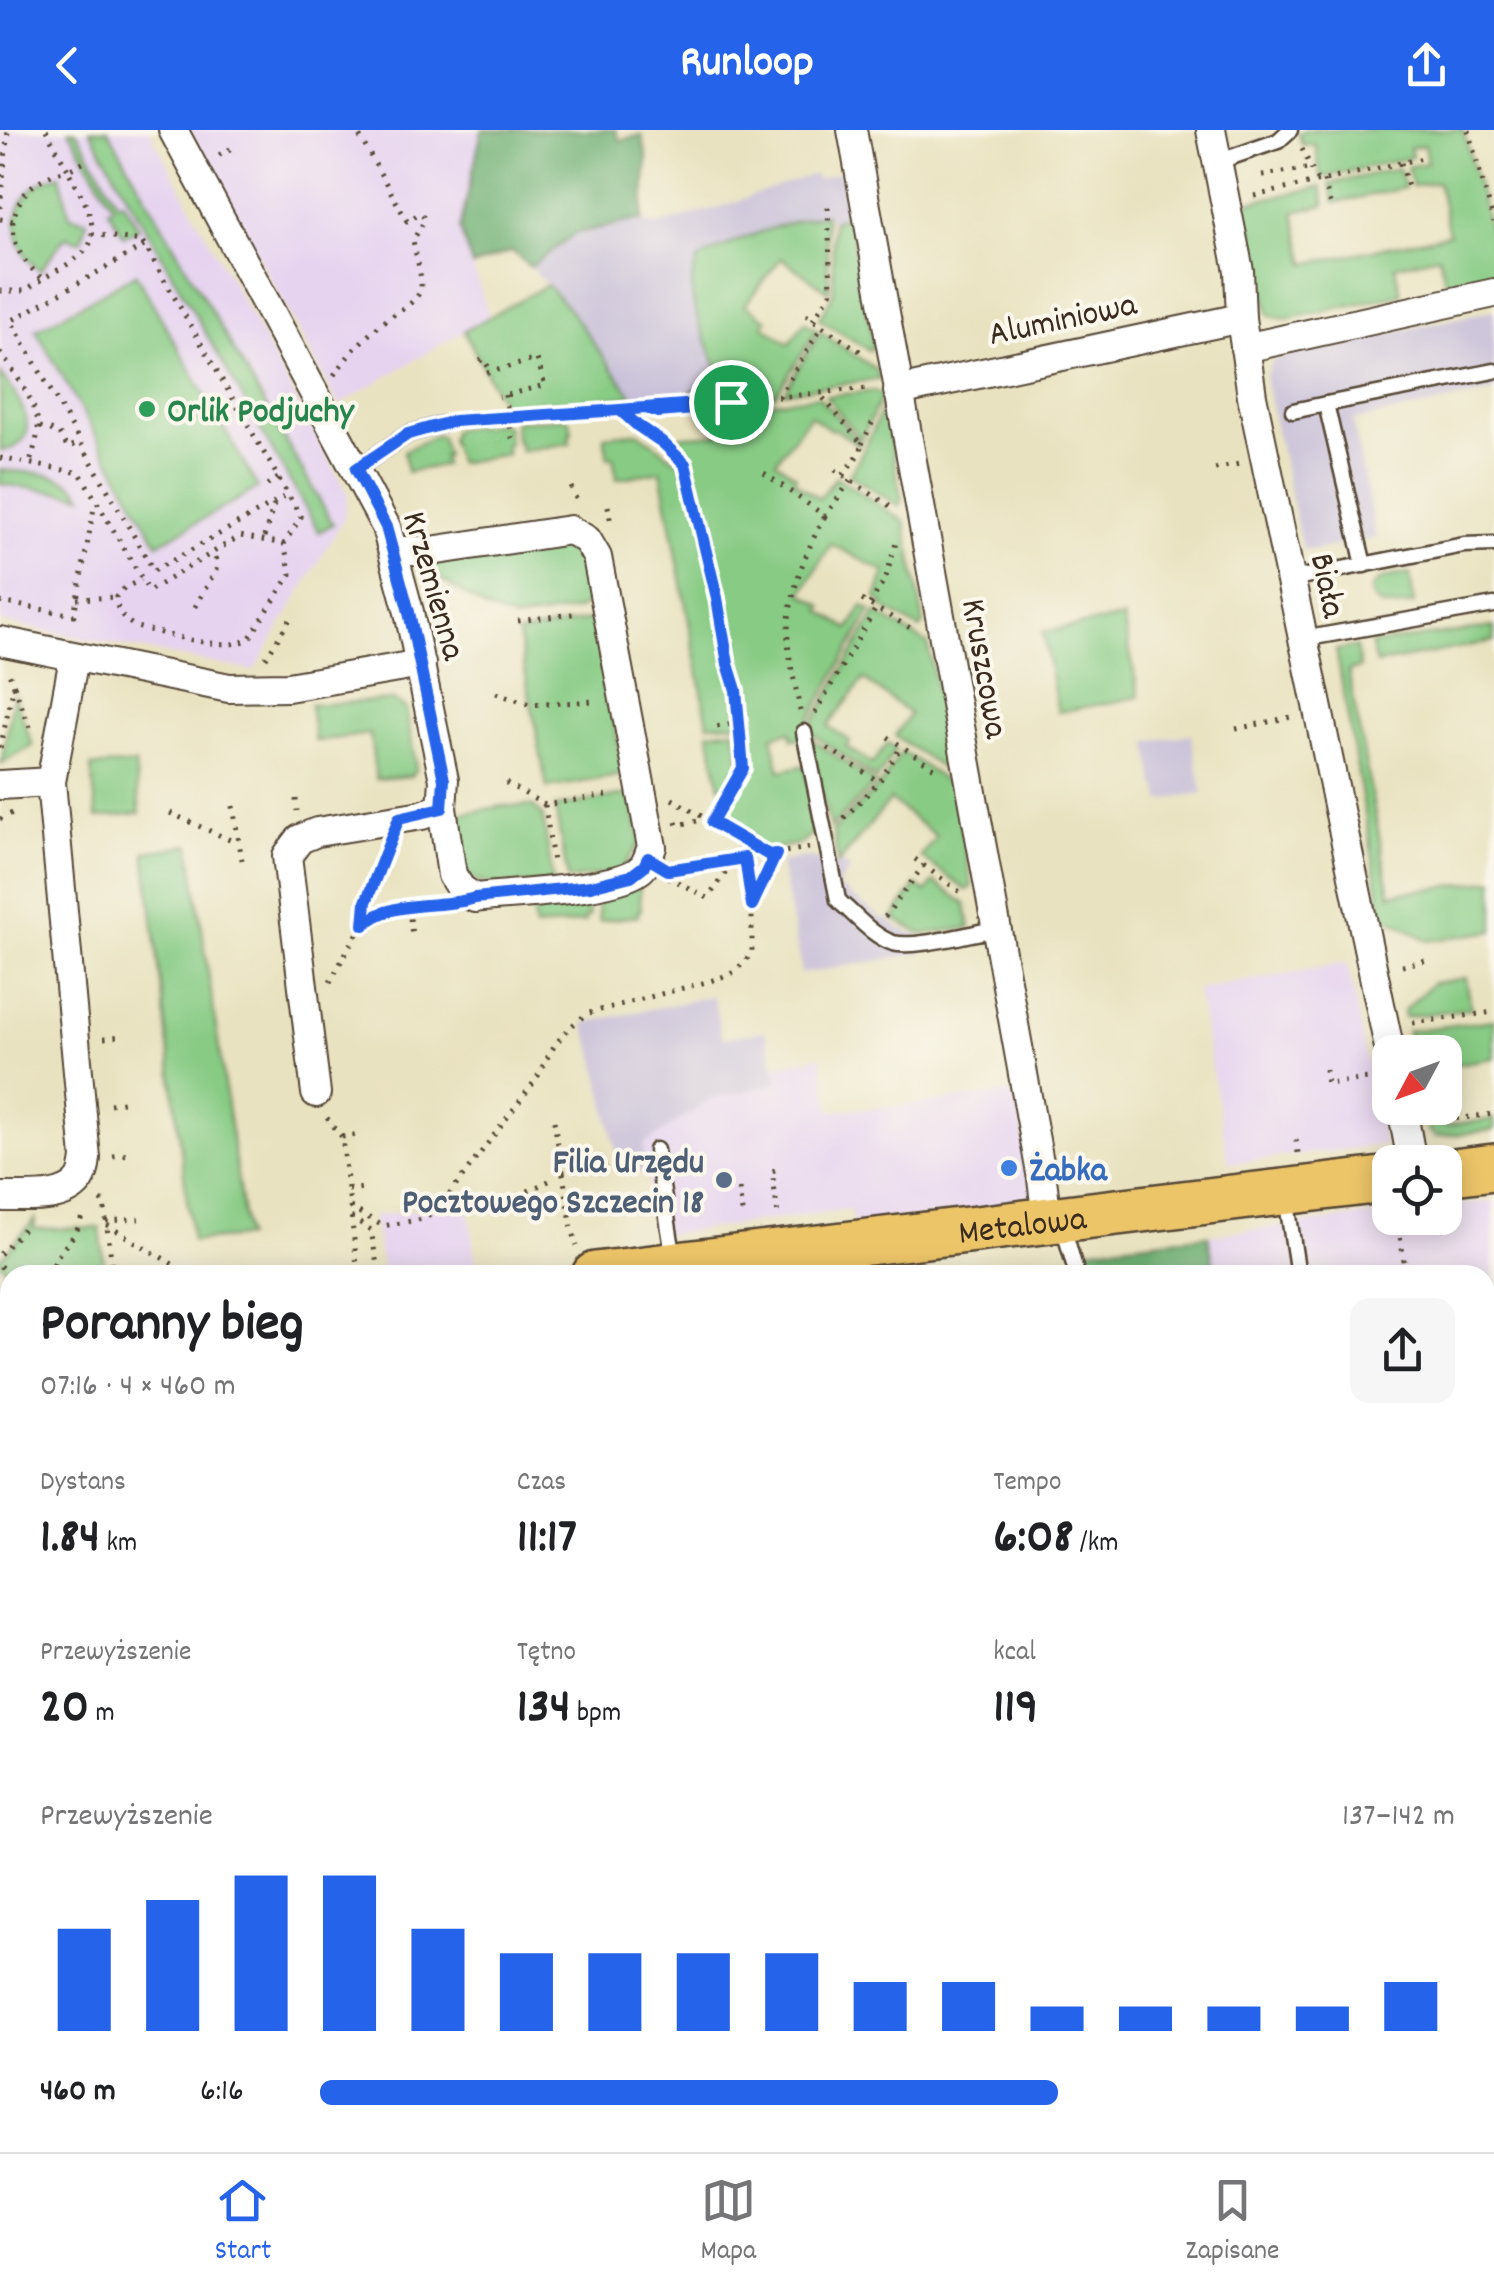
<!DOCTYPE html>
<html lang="pl">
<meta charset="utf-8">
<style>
:root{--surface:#fff;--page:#f6f6f6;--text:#202124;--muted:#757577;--line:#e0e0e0;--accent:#2563eb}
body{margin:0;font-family:Dekko,sans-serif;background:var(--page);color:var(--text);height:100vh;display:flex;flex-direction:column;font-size:38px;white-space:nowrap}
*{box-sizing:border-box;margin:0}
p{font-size:32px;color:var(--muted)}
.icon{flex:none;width:55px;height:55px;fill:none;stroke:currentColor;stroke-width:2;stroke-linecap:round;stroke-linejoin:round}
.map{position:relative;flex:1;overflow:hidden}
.panel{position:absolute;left:0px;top:1135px;width:1495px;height:888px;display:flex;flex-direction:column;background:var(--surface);border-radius:30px 30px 0 0;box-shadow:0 5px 25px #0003}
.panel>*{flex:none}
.needle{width:65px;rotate:229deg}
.controls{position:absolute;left:1372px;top:905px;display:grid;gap:20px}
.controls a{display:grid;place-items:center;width:90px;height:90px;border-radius:20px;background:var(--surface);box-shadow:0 5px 25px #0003;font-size:50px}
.pin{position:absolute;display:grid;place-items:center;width:85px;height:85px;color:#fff;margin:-42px;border:5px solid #fff;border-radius:50%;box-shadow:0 2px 10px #0007}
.round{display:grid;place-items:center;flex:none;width:105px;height:105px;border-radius:20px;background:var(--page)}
.overview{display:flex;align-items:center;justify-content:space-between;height:170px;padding:0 40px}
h1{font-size:55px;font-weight:700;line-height:75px}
.figures{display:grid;grid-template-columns:repeat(3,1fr);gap:15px;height:170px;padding:10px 40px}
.figures div{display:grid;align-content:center}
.figures b{font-size:50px;font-weight:700}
.figures small{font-size:28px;font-weight:400}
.figures p{font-size:28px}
.chart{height:280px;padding:20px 40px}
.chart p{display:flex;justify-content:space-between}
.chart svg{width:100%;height:180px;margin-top:10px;stroke:var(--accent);stroke-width:6}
ul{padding:0 40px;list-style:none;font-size:32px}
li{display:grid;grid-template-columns:160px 120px 1fr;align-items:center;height:75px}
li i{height:25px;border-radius:12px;background:var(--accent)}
header{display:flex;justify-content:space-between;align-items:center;height:130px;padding:0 40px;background:var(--accent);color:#fff;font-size:45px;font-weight:700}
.menu{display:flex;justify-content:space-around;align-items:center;height:140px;border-top:2px solid var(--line);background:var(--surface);font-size:28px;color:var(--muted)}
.menu a{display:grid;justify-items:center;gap:5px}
.menu .selected{color:var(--accent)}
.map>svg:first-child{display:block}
.built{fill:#e6d3f0}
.industrial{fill:#c8c0d8}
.green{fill:#87cb84;stroke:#617a51;stroke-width:2.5}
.forest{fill:#6daf72;stroke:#546c48;stroke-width:2.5}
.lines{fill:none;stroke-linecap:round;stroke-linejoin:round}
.lane-casing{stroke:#554636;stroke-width:19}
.street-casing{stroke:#554636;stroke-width:32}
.primary-casing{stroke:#554636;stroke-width:50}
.path{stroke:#554636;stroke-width:5;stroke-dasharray:2.5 8;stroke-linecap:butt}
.lane{stroke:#fff;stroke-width:14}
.street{stroke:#fff;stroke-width:28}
.primary{stroke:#edc569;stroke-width:45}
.rail{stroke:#3b2a1e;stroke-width:8;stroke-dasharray:15 8;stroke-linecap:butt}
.route-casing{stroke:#fff;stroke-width:20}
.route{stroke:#2563eb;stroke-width:12}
.leisure-dot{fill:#2e9e5b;stroke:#fbf7ec;stroke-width:4}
.shop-dot{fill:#3f7fe0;stroke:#fbf7ec;stroke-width:4}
.service-dot{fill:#5c6f8a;stroke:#fbf7ec;stroke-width:4}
.labels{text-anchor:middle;stroke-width:8;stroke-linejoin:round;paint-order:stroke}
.street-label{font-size:35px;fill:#3b2a1e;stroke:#fbf7ec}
.leisure-label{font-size:35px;font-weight:bold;fill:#27864d;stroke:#fbf7ec;text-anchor:start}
.service-label{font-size:35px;font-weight:bold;fill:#4e5e75;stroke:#fbf7ec;text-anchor:end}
.shop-label{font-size:35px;font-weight:bold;fill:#366cbe;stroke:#fbf7ec;text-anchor:start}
</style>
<header><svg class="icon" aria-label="back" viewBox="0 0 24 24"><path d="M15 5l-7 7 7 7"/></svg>Runloop<svg class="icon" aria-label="share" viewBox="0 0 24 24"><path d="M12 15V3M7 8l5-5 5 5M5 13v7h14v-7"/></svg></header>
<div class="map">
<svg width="1494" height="2022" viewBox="0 0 1494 2022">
<rect width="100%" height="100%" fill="#fbf7ec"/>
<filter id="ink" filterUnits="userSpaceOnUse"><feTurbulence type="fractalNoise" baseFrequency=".01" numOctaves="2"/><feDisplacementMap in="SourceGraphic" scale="20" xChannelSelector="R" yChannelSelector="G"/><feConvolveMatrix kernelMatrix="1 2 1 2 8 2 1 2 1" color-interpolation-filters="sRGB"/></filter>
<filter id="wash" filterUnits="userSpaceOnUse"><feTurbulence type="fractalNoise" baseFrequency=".0048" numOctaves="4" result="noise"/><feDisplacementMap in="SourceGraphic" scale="40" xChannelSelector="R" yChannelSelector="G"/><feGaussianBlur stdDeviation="2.25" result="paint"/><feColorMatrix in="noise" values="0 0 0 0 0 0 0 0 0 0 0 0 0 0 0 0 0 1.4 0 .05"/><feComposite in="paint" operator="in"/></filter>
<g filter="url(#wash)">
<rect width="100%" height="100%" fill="#e9e2c0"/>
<g class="built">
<path d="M0 0H149L348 365 343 390 254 541 0 492Z"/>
<path d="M189 0H482L460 99 489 186 339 275Z"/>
<path d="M1347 833 1384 1015 1229 1033 1197 860Z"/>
<path d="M821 926 831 981 911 975 1016 962 1033 1061 1030 1068 1027 1073 854 1096 850 1079 655 1106 643 1015 711 968 779 953 775 936Z"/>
<path d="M1494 1071V1339L1485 1345V1145H1216L1208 1105 1390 1083V1088H1445V1077Z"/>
<path d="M468 1073 477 1142 450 1145H383L373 1086Z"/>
</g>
<g class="industrial">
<path d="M841 42 849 86 832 91 825 84 799 89 700 129 695 136 692 167 707 217 720 244 678 271 653 273 633 267 568 178 530 137 577 103 637 90 657 95 717 78 814 44 817 49Z"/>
<path d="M1494 180V262L1353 291 1376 408 1314 420 1302 419 1265 248 1272 231 1280 227Z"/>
<path d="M1191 604 1203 663 1161 671 1159 657 1155 655 1148 612Z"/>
<path d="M805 727 851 737 838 756 881 788 887 789 899 798 919 806 922 823 800 844 801 838 780 732Z"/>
<path d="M713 866 722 908 765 901 779 953 711 969 643 1015 646 1041 621 1044 595 926 584 893Z"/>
<path d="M1494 1356V1753L1485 1755V1361Z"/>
<path d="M10 1819V2012L1054 2013 1017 2022H0V1820Z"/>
<path d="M1494 1954V2022H1203L1248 2012H1485V1957Z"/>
</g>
<g class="green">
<path d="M69 0H76L118 73 123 71 139 98 124 106 108 79 113 76Z"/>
<path d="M90 0H108L333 394 319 402Z"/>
<path d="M1307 0H1463L1494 117V143L1446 154 1439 126 1395 136 1401 164 1288 189 1274 187 1269 184 1245 73 1321 57 1325 75 1294 82 1306 134 1449 104 1438 52 1412 56 1407 37 1427 33 1424 15 1410 18 1412 27 1321 48 1315 14 1302 15 1298 3Z"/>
<path d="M1399 38 1404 58 1334 73 1330 54Z"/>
<path d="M60 45 70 86 87 90 82 111 65 107 40 141C1 111 11 56 60 45Z"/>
<path d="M825 84 829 162 781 128 745 175 767 190 763 196 789 214 805 192 817 200 776 264 678 271 720 243C707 212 678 160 700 129 738 108 783 93 825 84Z"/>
<path d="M849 86 873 212V217L869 220 819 189 834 163 832 91Z"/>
<path d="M136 144 258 358 158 414 36 200Z"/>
<path d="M547 155 568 178 633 267 503 275 464 201Z"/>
<path d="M820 202 877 240 879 249 784 262Z"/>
<path d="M0 244C19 265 49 314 1 321Z"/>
<path d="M875 261 882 266 861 309 826 266Z"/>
<path d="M818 266 860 313 858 315 834 298 831 300 810 285 776 331 796 346 794 351 819 369 836 347 905 392 924 493 920 499 882 477 884 474 876 468 885 442 831 414 802 463 823 476 821 481 849 499 863 476 871 481 799 608 792 609 790 601 772 606 780 641 805 635 816 700 802 713 766 721 717 691 746 640 741 593 708 594 661 341 617 349 613 327 608 328 604 306 638 302 677 331H690L670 307 718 304 717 279Z"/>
<path d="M884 275 902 371 899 376 849 345C864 323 873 299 884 275Z"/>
<path d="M567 288 570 292 572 303 569 304 570 313 521 321 520 313H517L514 295 516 291Z"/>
<path d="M500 293 507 297 509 314 505 315 507 324 458 333 450 310 452 301 455 299Z"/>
<path d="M437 305 441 307 446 325 443 326 444 335 407 342 404 321Z"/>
<path d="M0 340C28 343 67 340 83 366L0 354Z"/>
<path d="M557 409 581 419 595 465 588 474 577 480 515 490 486 479 430 442 429 434Z"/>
<path d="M1410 444 1414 474C1396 477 1375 483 1371 461 1377 445 1395 446 1410 444Z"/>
<path d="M876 483 928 514 950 635 947 642 895 606 910 584 864 549 828 596 850 611 846 617 872 634 888 613 896 619 877 649 808 601Z"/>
<path d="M1123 488 1139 567 1058 582 1043 502Z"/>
<path d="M595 489 624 645 547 658 518 504Z"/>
<path d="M1494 497V511L1376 534 1371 514Z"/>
<path d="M1356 517 1360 538 1348 541 1390 764 1494 750V801L1428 811 1383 785 1336 520Z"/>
<path d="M14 565 33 616 1 634Z"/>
<path d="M393 570 406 579 416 638 411 646 376 649 370 604 315 611 310 575Z"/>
<path d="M735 599 740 635 725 657H720L709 602Z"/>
<path d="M808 607 876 653 830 698Z"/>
<path d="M902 621 954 657 972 757 966 760 921 727 936 706 890 670 838 734 833 701 881 654Z"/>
<path d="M135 634 140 683 97 688 91 637Z"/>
<path d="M631 664 641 712 620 741 568 750 555 677Z"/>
<path d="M502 676H533L543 686 553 752C526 753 469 765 458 733 454 722 456 697 456 685Z"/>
<path d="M190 715 246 1107 192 1111 145 722Z"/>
<path d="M934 752 966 774 970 798 922 804 893 788 916 755 926 762Z"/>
<path d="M639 756 641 780 638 781V786L599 791 597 764 600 760Z"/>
<path d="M586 762 589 787H584L585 792 535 798 531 769Z"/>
<path d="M1466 848 1471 878 1404 887 1403 881 1433 853Z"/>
<path d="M1494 890V928L1445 936V922H1411L1407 901Z"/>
<path d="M1445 972 1447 984 1442 986 1445 996 1494 989V1000L1436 1007 1427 999 1422 978H1445Z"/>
<path d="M35 1089 34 1099 100 1098 105 1145H15L0 1133V1129Z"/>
<path d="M0 1232H10V1479L0 1472Z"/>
<path d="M1494 1753V1910L1485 1912V1755Z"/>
</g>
<g class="forest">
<path d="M482 0H616L619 10 642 5 647 29 642 91 637 90 577 103 530 137 512 121 472 136 460 99Z"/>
<path d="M1208 1105 1216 1145H1091L1085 1119Z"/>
</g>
</g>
<g filter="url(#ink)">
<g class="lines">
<defs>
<g id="lane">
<path d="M1217 32 1278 11 1290 0"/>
<path d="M1293 281 1326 274"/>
<path d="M356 339 408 304 443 294"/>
<path d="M1364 435 1326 274 1494 241"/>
<path d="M1291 449 1464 415 1494 414"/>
<path d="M1303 509 1494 475"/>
<path d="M804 602 838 770 842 774C857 787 874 807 893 813 915 819 971 803 996 799"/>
<path d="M656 1020 674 1130"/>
<path d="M1286 1067 1298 1145"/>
<path d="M1062 1093 1077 1145"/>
<path d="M0 1759 10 1765"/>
<path d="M7 1846 10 1935"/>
<path d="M1485 1945 1494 1943"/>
<path d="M0 1953 10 1954"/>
<path d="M937 2012 941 2022"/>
<path d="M1037 2012 1041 2022"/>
<path d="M664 2022V2012"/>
<path d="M1110 2022 1158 2012"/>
</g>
<g id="street">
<path d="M173 0 386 397 409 482 444 650 442 678 452 745 461 759 475 768C508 764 621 760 642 738 647 733 649 724 652 717L597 427 587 410 570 400 431 421H393"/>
<path d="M852 0 1042 1049 1047 1089"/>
<path d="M1211 0 1239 141 1241 188 1252 266 1390 922"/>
<path d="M1245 218 1494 163"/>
<path d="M898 261 1241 188"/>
<path d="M0 511 229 558 288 557 421 534"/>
<path d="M0 655 51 652"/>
<path d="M316 963 287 726 300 709 317 702 422 685 442 678"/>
<path d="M1402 978 1412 1032"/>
<path d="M0 1067C23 1066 63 1072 79 1051 84 1045 85 1036 86 1028L51 652 74 528"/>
</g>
<g id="primary">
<path d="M1445 1043 1494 1037"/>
<path id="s1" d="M595 1145 1390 1049"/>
<path d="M0 1196 10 1197"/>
</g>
</defs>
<use href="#lane" class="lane-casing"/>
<use href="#street" class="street-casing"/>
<use href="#primary" class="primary-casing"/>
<g class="path">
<path d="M1468 0 1494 92"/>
<path d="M1302 19 1318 52"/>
<path d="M219 25 232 18"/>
<path d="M1401 33 1408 57"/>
<path d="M1262 45 1313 38"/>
<path d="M1324 51 1330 74"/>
<path d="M1254 66 1423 28"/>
<path d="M0 78 8 0"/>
<path d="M0 89 13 91C20 60 38 47 68 40L46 0"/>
<path d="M13 91C13 118 23 132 43 149 56 140 73 133 84 122 106 100 78 61 68 40L87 31"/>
<path d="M92 104 142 111 301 387 284 414 291 444 249 509C225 523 164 503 136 497 124 490 116 481 116 467L124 458 141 450"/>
<path d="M144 116 11 191 154 441 288 365"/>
<path d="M0 161H24L43 149"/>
<path d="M806 185 822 196"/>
<path d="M813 190 831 163 828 77"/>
<path d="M0 223C12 238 37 274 38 294 39 306 33 321 30 333"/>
<path d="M480 231 484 229 491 242"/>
<path d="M487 243 537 229 545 255 499 267"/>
<path d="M334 245C353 218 373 198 401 180 410 174 419 168 421 157 422 145 415 123 413 110L425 90 421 83 407 91 356 0"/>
<path d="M505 265 513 313"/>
<path d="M779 267 822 196 863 223"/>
<path d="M650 279 658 282 717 277 731 272 713 243"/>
<path d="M622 282 638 296 662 312 685 334 717 468 728 534 736 561 738 593"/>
<path d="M463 290 731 272 819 263"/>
<path d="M40 297 58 302 68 318 80 312"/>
<path d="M862 314 874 289"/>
<path d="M0 328 80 343 149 461 240 406 284 414"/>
<path d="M1215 339 1239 334"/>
<path d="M835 340 891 377"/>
<path d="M764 343 825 386 851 350"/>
<path d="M843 345 861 321 862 314 819 263 870 258"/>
<path d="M267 355 278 348"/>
<path d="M571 357 578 373"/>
<path d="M608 376 611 394"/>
<path d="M264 407 274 375"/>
<path d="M77 469 116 467"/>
<path d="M862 470 912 499"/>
<path d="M0 472 74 485 95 373"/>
<path d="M870 474 886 447 896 413"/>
<path d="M195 477 216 440 217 434 214 422"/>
<path d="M518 491 580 483"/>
<path d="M266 528 290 489"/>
<path d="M14 556 31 600"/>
<path d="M496 563 530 575 596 571"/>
<path d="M800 581C796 554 787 528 788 501 790 461 806 420 825 386"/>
<path d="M815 583 876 478"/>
<path d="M1236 599 1291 587"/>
<path d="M888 607 939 641"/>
<path d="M0 618 14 556 9 543"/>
<path d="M828 618 879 652"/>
<path d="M506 653 545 675 613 664"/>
<path d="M296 669 297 681"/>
<path d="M672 669 769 725"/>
<path d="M545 675 553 732"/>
<path d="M233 676 242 730"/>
<path d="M170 683 230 710 238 709"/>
<path d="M844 688 879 652 901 617"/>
<path d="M0 689 12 683"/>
<path d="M676 692 677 695 708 689"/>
<path d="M712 692 743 638 738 593 716 597"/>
<path d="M915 729 960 762"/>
<path d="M672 740 809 718"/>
<path d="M668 747 708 768 733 732"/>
<path d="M752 775 777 724"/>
<path d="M409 778 412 807"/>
<path d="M885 787 924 735"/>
<path d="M364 793 366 772 388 718"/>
<path d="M1402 836 1430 829"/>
<path d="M330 852C341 834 356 797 374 787 392 777 417 777 437 775"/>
<path d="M1413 893 1494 882"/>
<path d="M104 908 121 906"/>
<path d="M1325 939 1327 954 1377 948"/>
<path d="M110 974 123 972"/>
<path d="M327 988 342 1007 358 1144"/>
<path d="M1446 990 1494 984"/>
<path d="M554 991 572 1098 577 1116"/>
<path d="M342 1007 358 1005"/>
<path d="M1296 1010 1298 1023"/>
<path d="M113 1026 130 1024"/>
<path d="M775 1040 772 1041 778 1085"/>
<path d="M563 1042 640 1031"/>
<path d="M739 1059 743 1090"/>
<path d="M348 1060 364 1058"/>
<path d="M101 1070 104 1072 113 1145"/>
<path d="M350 1077 383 1096 423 1089 436 1082 537 948C550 920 563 899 589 883L710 851 731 844 746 831 752 821V779L745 729 731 701"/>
<path d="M436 1082 515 1067 553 1049"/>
<path d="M351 1087 371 1100 378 1141"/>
<path d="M1394 1088 1399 1100 1406 1142"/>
<path d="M106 1091 139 1089"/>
<path d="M107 1095 191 1145"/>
<path d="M0 1124 25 1097"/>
<path d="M0 1136 11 1145"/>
<path d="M1414 1141 1415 1145"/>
<path d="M52 1145C52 1119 80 1111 82 1083"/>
</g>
<use href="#lane" class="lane"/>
<use href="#street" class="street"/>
<use href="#primary" class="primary"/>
<g class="rail">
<path d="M1485 1387 1494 1382"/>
<path d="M1485 1426 1494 1421"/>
<path d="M1485 1478 1494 1473"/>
<path d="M0 1992H10"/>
<path d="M740 2022 748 2012"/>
<path d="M786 2022 795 2012"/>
</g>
</g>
</g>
<g class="lines" filter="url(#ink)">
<defs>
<path id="route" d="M731 272C694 274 657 277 620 280L454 291 408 304 356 339 386 397 409 482 444 650 442 678 399 688 366 772 364 795C389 769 442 779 475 768L591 756 631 746 644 736 648 728 668 740 745 728 752 775 776 724 769 725 712 692 743 638 736 560 728 534 717 468 685 334 662 312 638 296 620 280 646 278 658 282 718 277 731 272"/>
</defs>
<use href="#route" class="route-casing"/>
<use href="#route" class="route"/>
</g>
<circle class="leisure-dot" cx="147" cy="279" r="10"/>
<circle class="shop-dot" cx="1009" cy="1038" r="10"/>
<circle class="service-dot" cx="724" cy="1050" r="10"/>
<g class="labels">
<g class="street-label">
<text transform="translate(1062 187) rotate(-12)" y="12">Aluminiowa</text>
<text transform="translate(436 455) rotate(74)" y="12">Krzemienna</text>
<text transform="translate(1330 455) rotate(78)" y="12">Biała</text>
<text transform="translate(987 538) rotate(80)" y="12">Kruszcowa</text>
<text dy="12" stroke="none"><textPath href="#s1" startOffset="430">Metalowa</textPath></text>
</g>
<g class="leisure-label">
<text x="167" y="291">Orlik Podjuchy</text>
</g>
<g class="service-label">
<text x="704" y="1042">Filia Urzędu<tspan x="704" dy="40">Pocztowego Szczecin 18</tspan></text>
</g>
<g class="shop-label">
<text x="1029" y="1050">Żabka</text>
</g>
</g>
</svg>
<div class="controls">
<a><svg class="needle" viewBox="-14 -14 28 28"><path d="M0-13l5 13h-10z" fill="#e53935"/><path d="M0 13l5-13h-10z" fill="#757577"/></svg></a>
<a><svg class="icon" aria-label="locate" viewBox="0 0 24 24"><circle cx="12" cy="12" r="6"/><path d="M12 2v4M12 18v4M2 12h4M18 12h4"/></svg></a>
</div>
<div class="pin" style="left:731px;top:272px;background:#1e9e55"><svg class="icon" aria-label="arrive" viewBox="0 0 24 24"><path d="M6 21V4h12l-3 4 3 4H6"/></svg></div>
<section class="panel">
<div class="overview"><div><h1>Poranny bieg</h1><p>07:16 · 4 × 460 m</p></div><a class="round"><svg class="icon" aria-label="share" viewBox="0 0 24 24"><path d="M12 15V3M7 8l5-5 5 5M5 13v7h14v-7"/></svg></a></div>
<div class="figures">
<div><p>Dystans</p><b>1.84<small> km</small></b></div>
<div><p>Czas</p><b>11:17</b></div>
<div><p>Tempo</p><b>6:08<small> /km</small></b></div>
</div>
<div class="figures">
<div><p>Przewyższenie</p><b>20<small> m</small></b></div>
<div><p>Tętno</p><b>134<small> bpm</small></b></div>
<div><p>kcal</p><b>119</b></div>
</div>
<div class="chart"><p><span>Przewyższenie</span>137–142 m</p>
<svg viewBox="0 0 160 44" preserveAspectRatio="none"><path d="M5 44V19M15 44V12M25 44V6M35 44V6M45 44V19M55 44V25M65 44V25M75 44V25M85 44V25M95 44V32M105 44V32M115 44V38M125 44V38M135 44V38M145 44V38M155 44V32"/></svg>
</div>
<ul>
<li><b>460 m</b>6:16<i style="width:65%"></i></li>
</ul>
</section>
</div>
<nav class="menu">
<a class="selected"><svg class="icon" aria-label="home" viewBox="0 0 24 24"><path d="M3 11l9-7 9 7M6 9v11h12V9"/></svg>Start</a>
<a><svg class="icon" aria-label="map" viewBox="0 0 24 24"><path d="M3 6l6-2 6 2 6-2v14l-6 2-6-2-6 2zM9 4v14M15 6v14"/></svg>Mapa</a>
<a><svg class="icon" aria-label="saved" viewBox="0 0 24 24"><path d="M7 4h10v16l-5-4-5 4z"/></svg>Zapisane</a>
</nav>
